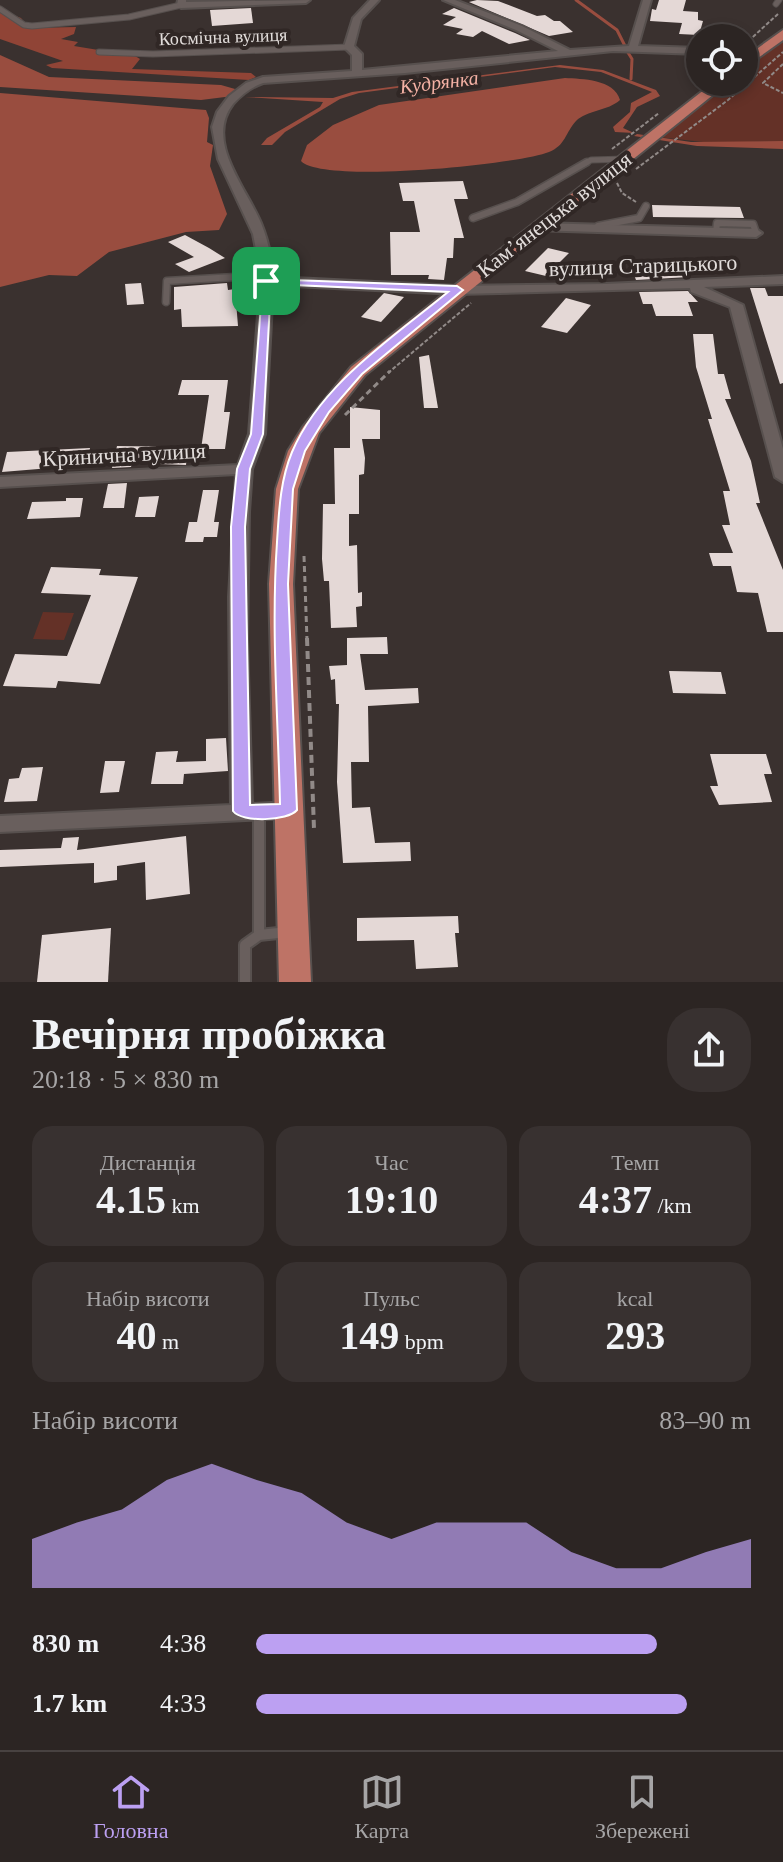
<!DOCTYPE html>
<html lang="uk">
<meta charset="utf-8">
<style>
:root{--surface:#2c2523;--page:#383130;--text:#f1f3f6;--muted:#a6a5a6;--line:#484241;--accent:#bca0f2}
body{margin:0;font-family:"Times New Roman",serif;background:var(--page);color:var(--text);height:100vh;display:flex;flex-direction:column;font-size:30px;white-space:nowrap}
*{box-sizing:border-box;margin:0}
p{font-size:26px;color:var(--muted)}
.icon{flex:none;width:44px;height:44px;fill:none;stroke:currentColor;stroke-width:2;stroke-linecap:round;stroke-linejoin:round}
.map{position:relative;height:982px;overflow:hidden}
.panel{display:flex;flex-direction:column;background:var(--surface);flex:1}
.panel>*{flex:none}
.controls{position:absolute;left:686px;top:24px;display:grid;gap:16px}
.controls a{display:grid;place-items:center;width:72px;height:72px;border-radius:50%;background:var(--surface);box-shadow:0 4px 12px #0003,0 0 0 2px var(--line);font-size:40px}
.pin{position:absolute;display:grid;place-items:center;width:68px;height:68px;color:#fff;margin:-34px;border-radius:16px;box-shadow:0 4px 12px #0006}
.round{display:grid;place-items:center;flex:none;width:84px;height:84px;border-radius:32px;background:var(--page)}
.headline{display:flex;align-items:center;justify-content:space-between;height:136px;padding:0 32px}
h1{font-size:44px;font-weight:800;line-height:60px}
.figures{display:grid;grid-template-columns:repeat(3,1fr);gap:12px;height:136px;padding:8px 32px}
.figures div{display:grid;align-content:center;border-radius:20px;background:var(--page);text-align:center}
.figures b{font-size:40px;font-weight:800}
.figures small{font-size:22px;font-weight:400}
.figures p{font-size:22px}
.chart{height:224px;padding:16px 32px}
.chart p{display:flex;justify-content:space-between}
.chart svg{width:100%;height:144px;margin-top:8px;fill:var(--accent);opacity:.7}
ul{padding:0 32px;list-style:none;font-size:26px}
li{display:grid;grid-template-columns:128px 96px 1fr;align-items:center;height:60px}
li i{height:20px;border-radius:10px;background:var(--accent)}
.dock{display:flex;justify-content:space-around;align-items:center;height:112px;border-top:2px solid var(--line);background:var(--surface);font-size:22px;color:var(--muted)}
.dock a{display:grid;justify-items:center;gap:4px}
.dock .selected{color:var(--accent)}
.map>svg:first-child{display:block}
.green{fill:#643127}
.forest{fill:#904436}
.water{fill:#994d3f}
.lines{fill:none;stroke-linecap:round;stroke-linejoin:round}
.stream{stroke:#994d3f;stroke-width:3}
.building{fill:#e4d8d6}
.service-far2-casing{stroke:#57504e;stroke-width:7}
.service-far1-casing{stroke:#57504e;stroke-width:9}
.service-casing{stroke:#57504e;stroke-width:14}
.minor-casing{stroke:#57504e;stroke-width:4}
.primary-casing{stroke:#57504e;stroke-width:4}
.path-far2{stroke:#918a88;stroke-width:2;stroke-dasharray:4 2;stroke-linecap:butt}
.path-far1{stroke:#918a88;stroke-width:3;stroke-dasharray:6 4;stroke-linecap:butt}
.path{stroke:#918a88;stroke-width:4;stroke-dasharray:8 5;stroke-linecap:butt}
.service-far2{stroke:#695f5d;stroke-width:5}
.service-far1{stroke:#695f5d;stroke-width:6}
.service{stroke:#695f5d;stroke-width:10}
.minor{fill:#695f5d;fill-rule:evenodd}
.primary{fill:#be7366;fill-rule:evenodd}
.route{fill:#bca0f2;stroke:#fff;stroke-width:2;fill-rule:evenodd}
.labels{text-anchor:middle;stroke-width:8;stroke-linejoin:round;paint-order:stroke}
.far-street-label{font-size:18px;fill:#e2dddb;stroke:#302725}
.far-water-label{font-size:20px;font-style:italic;fill:#f4b1a4;stroke:#302725}
.street-label{font-size:22px;fill:#e2dddb;stroke:#302725}
</style>
<div class="map">
<svg width="783" height="982" viewBox="0 0 783 982">
<rect width="100%" height="100%" fill="#3a312f"/>
<g class="green">
<path d="M783 39V141L712 143 658 137 728 82H744V69Z"/>
<path d="M43 612 74 613 64 640 33 639Z"/>
</g>
<path class="forest" d="M0 10 21 18 29 28 76 27 74 34 61 39 78 42 74 46 135 56 140 59 132 69 251 73 256 77 249 80 52 68 46 65 63 61 0 39Z"/>
<g class="water">
<path d="M0 55 49 77 221 85 235 89 233 96 201 100 0 87Z"/>
<path d="M560 65 603 70 656 90 660 96 637 107 623 128 634 133 615 132 613 127 630 112 631 103 652 92 601 72 555 67 359 93 340 99 285 132 272 145H261L267 138 320 107 323 102 245 97 333 98 352 92Z"/>
<path d="M565 78C582 79 614 79 620 100 608 111 587 110 576 121 565 133 566 145 549 152 516 165 322 184 301 161L307 145 333 125 379 105Z"/>
<path d="M0 93 206 110 209 118 207 142 213 145 210 166 227 214 219 230 186 232 109 252 77 276 49 275 0 287Z"/>
<path d="M637 134 691 142 783 141V149L697 146 634 136Z"/>
</g>
<g class="lines">
<g class="stream">
<path d="M576 0 617 30 625 46"/>
<path d="M627 51 632 59 631 79"/>
</g>
</g>
<g class="building">
<path d="M477 0 498 1 537 16 545 15 554 21H560L573 32 549 36 469 2Z"/>
<path d="M659 0H686L683 11 698 12V20L703 21 699 35 679 34 682 23 650 21 652 9 656 10Z"/>
<path d="M251 8 253 23 212 26 210 10Z"/>
<path d="M454 8 515 33 530 40 509 44 482 31 473 37 456 34 463 29 443 25 456 17 442 14Z"/>
<path d="M463 181 468 199H454L464 238H454L453 258H447L444 280 428 279 429 275H391L390 232H420L414 201H403L399 183Z"/>
<path d="M652 205 740 207 744 218 653 217Z"/>
<path d="M185 235 209 248 225 258 189 272 175 264 194 257 168 242Z"/>
<path d="M548 248 569 253 546 276 525 271Z"/>
<path d="M665 269H686L689 277 636 280 633 272Z"/>
<path d="M141 283 144 304 127 305 125 284Z"/>
<path d="M227 283 228 290 235 289 238 326 182 327 181 309 174 310V287Z"/>
<path d="M750 288H765L768 296H783V383L780 384Z"/>
<path d="M688 291 698 302H688L693 316H656L652 304H643L639 292Z"/>
<path d="M384 293 404 297 381 322 361 317Z"/>
<path d="M566 298 591 305 567 333 541 327Z"/>
<path d="M693 334H713L718 374H724L731 399H725L751 461 760 503H756L783 570V632H767L758 593 737 592 731 566H713L709 553H733L722 525H730L723 491H730L708 419H712L696 367Z"/>
<path d="M429 355 438 408H424L419 357Z"/>
<path d="M182 380H228L224 412H230L225 449H201L209 395H178Z"/>
<path d="M350 407 380 410V439H362L365 458 364 474 359 475V514H349V546L357 545 358 593 362 592V606L356 607 357 627 331 628 329 581H324L322 559 323 504H335L334 448H350Z"/>
<path d="M117 446 188 447 186 465 132 463 131 467 112 468Z"/>
<path d="M90 448 87 465 2 472 7 452Z"/>
<path d="M127 483 124 508H103L108 484Z"/>
<path d="M203 490H219L214 522H219L217 537H204L203 542H185L189 522H197Z"/>
<path d="M159 496 155 517H135L139 497Z"/>
<path d="M66 498H83L80 517 27 519 32 502 66 501Z"/>
<path d="M51 567 101 569 99 575 138 577 100 684 58 681 56 688 3 686 15 654 67 656 91 595 41 593Z"/>
<path d="M387 637 388 654H360L365 690 418 688 419 703 368 706 369 762H351L352 808 370 807 375 843 410 842 411 861 343 863 337 782 339 704H336L335 679 331 680 329 666 347 665V638Z"/>
<path d="M669 671 721 672 726 694 673 693Z"/>
<path d="M226 738 228 771 184 774 183 784H151L156 752 178 751 176 762 206 761V739Z"/>
<path d="M710 754H766L772 774H764L772 802 719 805 710 786H718Z"/>
<path d="M105 761H125L119 792 100 793Z"/>
<path d="M43 767 37 801 4 802 9 779 19 778 22 768Z"/>
<path d="M186 836 190 894 146 900 145 862 117 866V880L94 883V863L0 867V850L61 848 63 838 79 837 77 850Z"/>
<path d="M458 916 459 933H455L458 967 416 969 414 940 357 941V918Z"/>
<path d="M111 928 108 982H37L42 935Z"/>
</g>
<g class="lines">
<defs>
<g id="service-far2">
<path d="M776 4 779 0"/>
<path d="M0 9 24 25 32 26 129 17 181 5"/>
<path d="M99 52 153 54 349 47"/>
<path d="M694 65 700 59"/>
<path d="M584 164 591 160 625 159"/>
</g>
<g id="service-far1">
<path d="M473 218 517 202 587 162"/>
<path d="M598 226 639 218 646 206"/>
<path d="M716 232 717 223 753 224 756 233"/>
<path d="M166 302 167 281 267 275"/>
</g>
<g id="service">
<path d="M259 812V935"/>
<path d="M245 982V945L259 935 288 932"/>
</g>
<g id="minor">
<path d="M178 0H186V2L310 0 306 3 181 8 177 5Z"/>
<path d="M370 0H379L361 19 354 46 362 54V70L558 51 516 30 443 0H455L522 26 570 50 629 46 643 0H651L638 46 700 48V54L613 51 405 73 263 83C251 87 241 95 233 104 204 141 247 189 261 223 268 240 272 259 273 277L457 286 606 284 783 276V284L704 287 743 305 783 449V482L775 477 730 307 691 292 690 288 457 294 273 285 265 434 252 469 249 512 247 640 252 804 289 802 296 804 299 810 296 816 289 818 0 832V816L231 805 229 597 236 474 0 487V477L238 465 249 434 261 275 253 234 218 159 212 127 217 112 229 96 246 83 263 77 352 71V55L344 47 353 18Z"/>
<path d="M538 223 756 229 762 233 756 237 534 230 532 227Z"/>
</g>
<g id="primary">
<path d="M783 30V40L744 68V58Z"/>
<path d="M714 82H729L365 375 319 433 298 489 293 584 311 982H279L269 584 276 489 288 451 303 427 351 367Z"/>
</g>
</defs>
<use href="#service-far2" class="service-far2-casing"/>
<use href="#service-far1" class="service-far1-casing"/>
<use href="#service" class="service-casing"/>
<use href="#minor" class="minor-casing"/>
<use href="#primary" class="primary-casing"/>
<g class="path-far2">
<path d="M744 45 778 14"/>
<path d="M783 64 763 83 783 93"/>
<path d="M612 149 659 113"/>
<path d="M636 169 728 100 783 52"/>
<path d="M617 183 622 193 636 202"/>
<path d="M388 373 471 303"/>
</g>
<g class="path-far1">
<path d="M345 415 390 371"/>
<path d="M304 556 307 640"/>
</g>
<path class="path" d="M307 638 314 829"/>
<use href="#service-far2" class="service-far2"/>
<use href="#service-far1" class="service-far1"/>
<use href="#service" class="service"/>
<use href="#minor" class="minor"/>
<use href="#primary" class="primary"/>
</g>
<path class="route" d="M263 279 457 286 463 290 362 374 329 412 305 451 293 489 288 584 297 810C288 821 242 823 233 811L231 527 237 469 251 434ZM271 284 448 292C392 338 321 384 292 452 280 481 279 511 277 542 271 629 278 717 280 804L250 805 245 527 250 469 263 434Z"/>
<g class="labels">
<g class="far-street-label">
<text transform="translate(223 37) rotate(-2)" y="6">Космічна вулиця</text>
</g>
<g class="far-water-label">
<text transform="translate(439 82) rotate(-7)" y="7">Кудрянка</text>
</g>
<g class="street-label">
<text transform="translate(554 214) rotate(-38)" y="8">Камʼянецька вулиця</text>
<text transform="translate(643 265) rotate(-2)" y="8">вулиця Старицького</text>
<text transform="translate(124 454) rotate(-3)" y="8">Кринична вулиця</text>
</g>
</g>
</svg>
<div class="controls">
<a><svg class="icon" aria-label="locate" viewBox="0 0 24 24"><circle cx="12" cy="12" r="6"/><path d="M12 2v4M12 18v4M2 12h4M18 12h4"/></svg></a>
</div>
<div class="pin" style="left:266px;top:281px;background:#1e9e55"><svg class="icon" aria-label="arrive" viewBox="0 0 24 24"><path d="M6 21V4h12l-3 4 3 4H6"/></svg></div>
</div>
<section class="panel">
<div class="headline"><div><h1>Вечірня пробіжка</h1><p>20:18 · 5 × 830 m</p></div><a class="round"><svg class="icon" aria-label="share" viewBox="0 0 24 24"><path d="M12 15V3M7 8l5-5 5 5M5 13v7h14v-7"/></svg></a></div>
<div class="figures">
<div><p>Дистанція</p><b>4.15<small> km</small></b></div>
<div><p>Час</p><b>19:10</b></div>
<div><p>Темп</p><b>4:37<small> /km</small></b></div>
</div>
<div class="figures">
<div><p>Набір висоти</p><b>40<small> m</small></b></div>
<div><p>Пульс</p><b>149<small> bpm</small></b></div>
<div><p>kcal</p><b>293</b></div>
</div>
<div class="chart"><p><span>Набір висоти</span>83–90 m</p>
<svg viewBox="0 0 160 44" preserveAspectRatio="none"><path d="M0 44V29L10 24L20 20L30 11L40 6L50 11L60 15L70 24L80 29L90 24L100 24L110 24L120 33L130 38L140 38L150 33L160 29V44z"/></svg>
</div>
<ul>
<li><b>830 m</b>4:38<i style="width:81%"></i></li>
<li><b>1.7 km</b>4:33<i style="width:87%"></i></li>
</ul>
</section>
<nav class="dock">
<a class="selected"><svg class="icon" aria-label="home" viewBox="0 0 24 24"><path d="M3 11l9-7 9 7M6 9v11h12V9"/></svg>Головна</a>
<a><svg class="icon" aria-label="map" viewBox="0 0 24 24"><path d="M3 6l6-2 6 2 6-2v14l-6 2-6-2-6 2zM9 4v14M15 6v14"/></svg>Карта</a>
<a><svg class="icon" aria-label="saved" viewBox="0 0 24 24"><path d="M7 4h10v16l-5-4-5 4z"/></svg>Збережені</a>
</nav>
